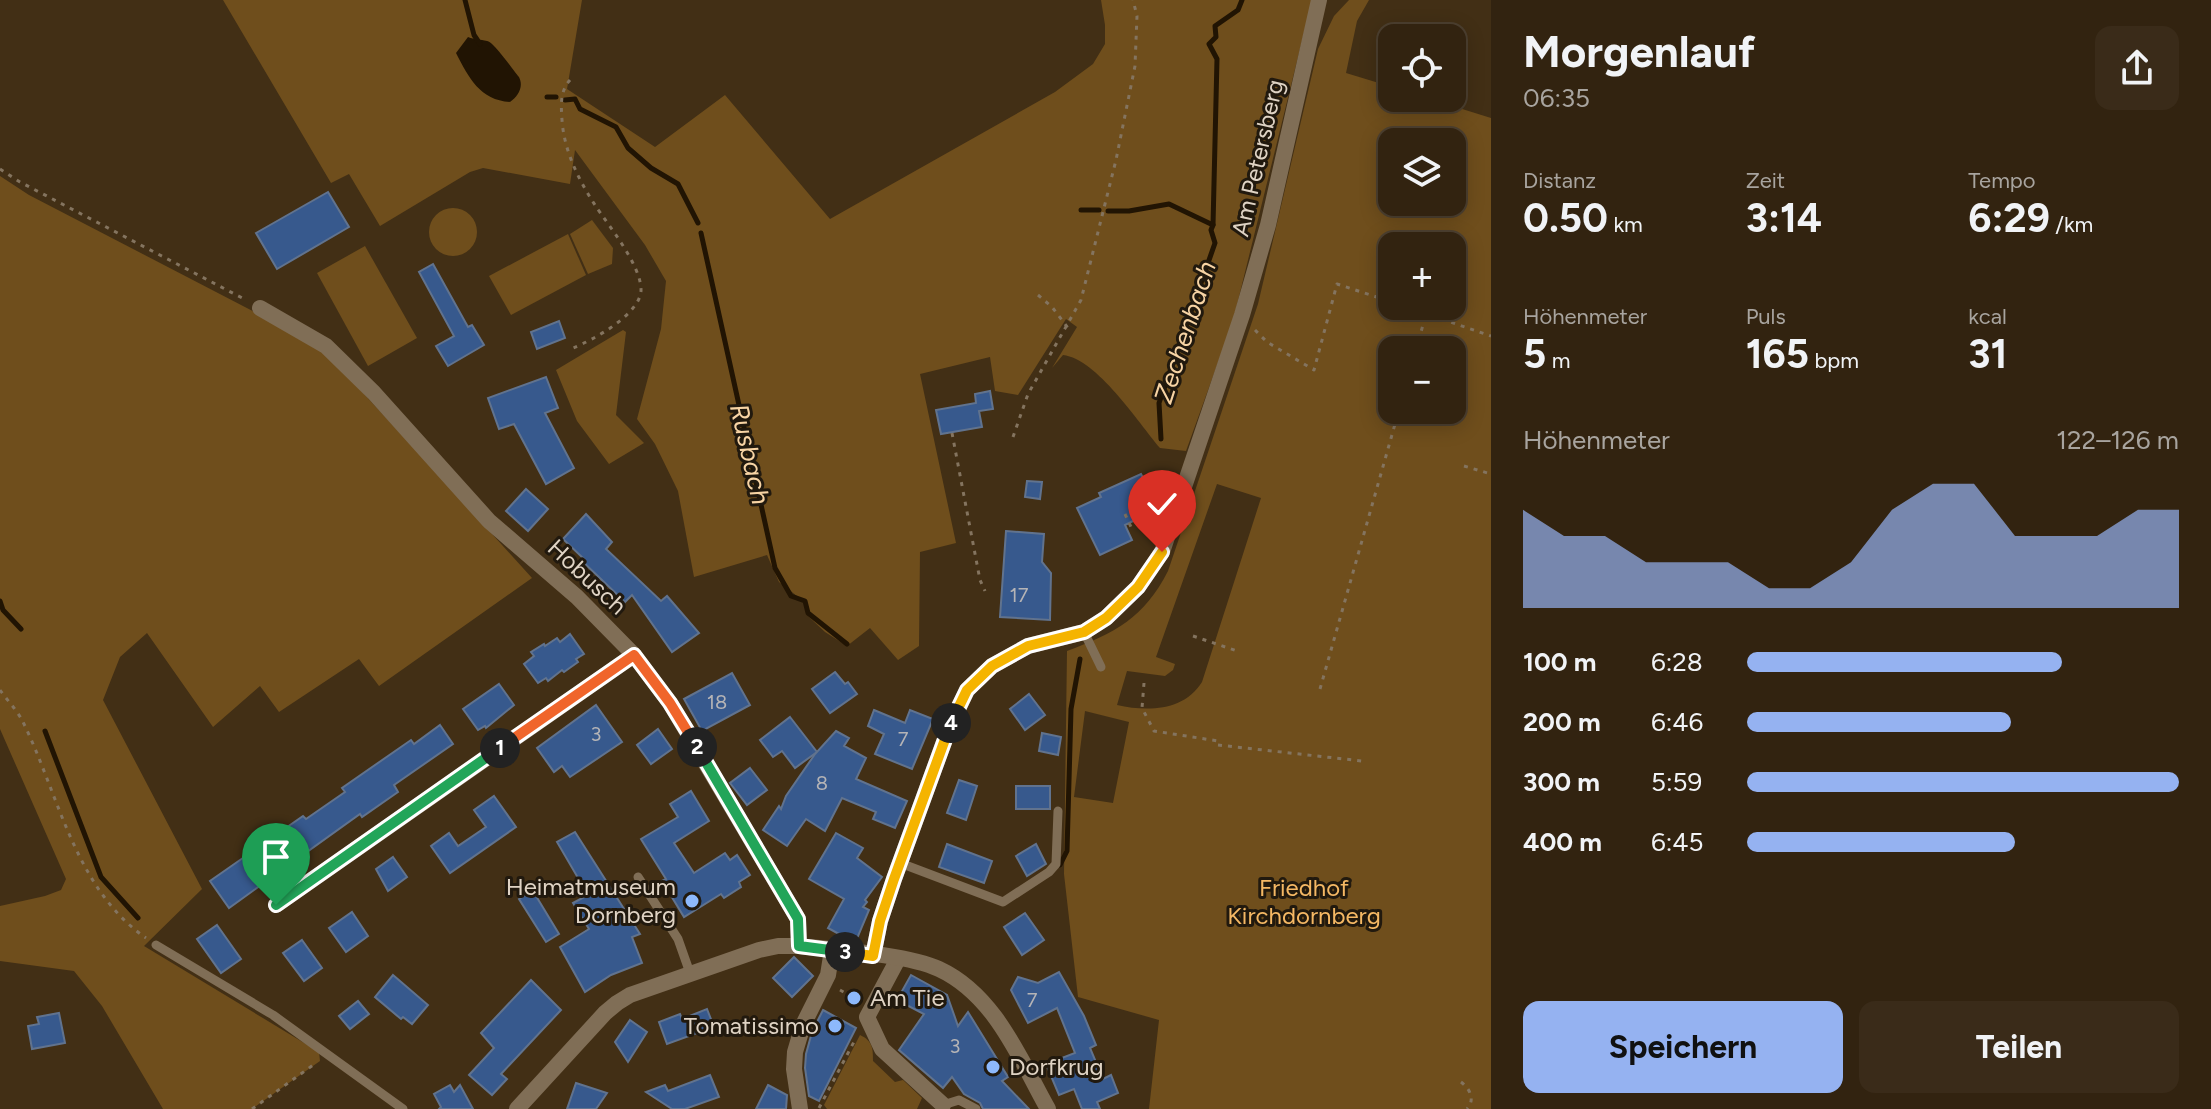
<!DOCTYPE html>
<html lang="de">
<meta charset="utf-8">
<style>
:root{--surface:#322310;--page:#3a2b19;--text:#f1f3f6;--muted:#a8a49f;--line:#4d4030;--accent:#95b2f1}
body{margin:0;font-family:Figtree,sans-serif;background:var(--page);color:var(--text);height:100vh;display:flex;flex-direction:column;font-size:30px;white-space:nowrap}
*{box-sizing:border-box;margin:0}
p{font-size:26px;color:var(--muted)}
.icon{flex:none;width:44px;height:44px;fill:none;stroke:currentColor;stroke-width:2;stroke-linecap:round;stroke-linejoin:round}
.map{position:relative;flex:1;overflow:hidden}
.details{display:flex;flex-direction:column;background:var(--surface);width:720px}
.details>*{flex:none}
.fabs{position:absolute;left:1378px;top:24px;display:grid;gap:16px}
.fabs a{display:grid;place-items:center;width:88px;height:88px;border-radius:16px;background:var(--surface);box-shadow:0 4px 20px #0003,0 0 0 2px var(--line);font-size:40px}
.pin{position:absolute;display:grid;place-items:center;width:68px;height:68px;color:#fff;margin:-82px -34px;border-radius:50% 50% 50% 0;rotate:-45deg;box-shadow:0 0 8px #0007}
.pin .icon{rotate:45deg}
.km{position:absolute;width:40px;height:40px;margin:-20px;border-radius:50%;background:#222;color:#fff;font-size:22px;line-height:40px;text-align:center}
.round{display:grid;place-items:center;flex:none;width:84px;height:84px;border-radius:16px;background:var(--page)}
.headline{display:flex;align-items:center;justify-content:space-between;height:136px;padding:0 32px}
h1{font-size:44px;font-weight:700;line-height:60px}
.figures{display:grid;grid-template-columns:repeat(3,1fr);gap:12px;height:136px;padding:8px 32px}
.figures div{display:grid;align-content:center}
.figures b{font-size:40px;font-weight:700}
.figures small{font-size:22px;font-weight:400}
.figures p{font-size:22px}
.chart{height:224px;padding:16px 32px}
.chart p{display:flex;justify-content:space-between}
.chart svg{width:100%;height:144px;margin-top:8px;fill:var(--accent);opacity:.7}
.cta{display:flex;gap:16px;margin-top:auto;padding:16px 32px}
.cta a{flex:1;height:92px;border-radius:16px;background:var(--accent);color:#111;font-size:32px;font-weight:700;line-height:92px;text-align:center}
.cta a+a{background:var(--page);color:var(--text)}
ul{padding:0 32px;list-style:none;font-size:26px}
li{display:grid;grid-template-columns:128px 96px 1fr;align-items:center;height:60px}
li i{height:20px;border-radius:10px;background:var(--accent)}
main{display:flex;flex:1;min-height:0}
.map>svg:first-child{display:block}
.green{fill:#6f4e1c;fill-rule:evenodd}
.water{fill:#211403}
.lines{fill:none;stroke-linecap:round;stroke-linejoin:round}
.stream{stroke:#211403;stroke-width:5}
.building{fill:#37598d;stroke:#61738e;stroke-width:2}
.path{stroke:#84745f;stroke-width:3;stroke-dasharray:4 6;stroke-linecap:butt}
.service{stroke:#806e56;stroke-width:9}
.minor{stroke:#806e56;stroke-width:16}
.tertiary{stroke:#806e56;stroke-width:16}
.split-1-casing{stroke:#fff;stroke-width:16}
.split-2-casing{stroke:#fff;stroke-width:16}
.split-3-casing{stroke:#fff;stroke-width:16}
.split-4-casing{stroke:#fff;stroke-width:16}
.split-5-casing{stroke:#fff;stroke-width:16}
.split-1{stroke:#22a559;stroke-width:10}
.split-2{stroke:#f0652b;stroke-width:10}
.split-3{stroke:#22a559;stroke-width:10}
.split-4{stroke:#f5b400;stroke-width:10}
.split-5{stroke:#f5b400;stroke-width:10}
.poi-dot{fill:#8db9fc;stroke:#21190e;stroke-width:3}
.labels{text-anchor:middle;stroke-width:6;stroke-linejoin:round;paint-order:stroke}
.number-label{font-size:20px;fill:#b5b4b6}
.street-label{font-size:24px;fill:#dfd3c4;stroke:#21190e}
.poi-label{font-size:24px;fill:#dfd3c4;stroke:#21190e;text-anchor:end}
.park-label{font-size:24px;fill:#f5b864;stroke:#21190e}
.water-label{font-size:26px;font-style:italic;fill:#f8d4a4;stroke:#21190e}
</style>
<main>
<div class="map">
<svg width="1491" height="1109" viewBox="0 0 1491 1109">
<rect width="100%" height="100%" fill="#422f15"/>
<g class="green">
<path d="M223 0H582L567 89 655 147 725 95 830 219 1055 92 1093 64 1105 44V25L1101 0H1312L1233 321 1186 451 1160 448C1138 422 1097 359 1063 355L1052 368 1077 327 1066 319 1018 395 995 391 990 357 920 374 956 543 920 552 919 646 898 660 870 628 847 646 825 632 808 616 806 603 779 582 767 555 694 577 678 491 655 444 637 419 661 329 666 281 645 245 575 150 570 184 483 168 470 172 380 226 349 174 331 183Z"/>
<path d="M1349 0H1369L1357 21 1346 73 1392 87V98H1427L1491 118V1109H1149L1159 1020 1078 997 1064 874 1067 651C1115 633 1144 618 1168 571L1258 304 1318 49 1334 16ZM1392 142H1452V202H1392ZM1392 246H1452V306H1392ZM1392 350H1452V410H1392ZM1217 484 1261 498 1202 682C1184 711 1148 712 1117 705L1127 671 1165 676 1173 670 1175 664 1156 657ZM1085 711 1129 722 1113 803 1074 797Z"/>
<path d="M0 176 29 195 270 320 320 350 338 366 414 448 532 578 379 686 359 659 279 712 260 686 213 727 147 633 120 657 103 700 202 889 144 946 319 1052 320 1061 252 1109H163L102 1006 74 971 0 961V906L45 896 61 890 66 879 0 729Z"/>
<circle cx="453" cy="232" r="24"/>
<path d="M592 220 613 248 612 264 588 274 570 234Z"/>
<path d="M568 234 586 275 511 315 489 276Z"/>
<path d="M365 246 417 338 368 366 317 273Z"/>
<path d="M623 330 626 332 616 415 644 443 609 464 577 421 556 370Z"/>
<path d="M860 1035C873 1041 873 1049 873 1061L895 1082 903 1080 922 1098 917 1109H827L824 1105Z"/>
</g>
<path class="water" d="M468 37C475 40 480 39 487 41 494 42 513 70 519 77 524 87 518 96 510 102 480 100 469 78 456 53Z"/>
<g class="lines">
<g class="stream">
<path d="M465 0 474 35 480 44"/>
<path d="M547 97H556"/>
<path d="M565 100 575 99 580 109 616 127 628 148 651 168 678 184 698 223"/>
<path d="M1081 210H1099"/>
<path d="M1108 211H1129L1169 204 1213 225"/>
<path d="M701 233 775 568 791 596 805 601 808 613 847 644"/>
<path d="M1161 439 1159 403 1215 243 1211 230 1213 225 1217 59 1209 44 1216 37 1215 26 1238 10 1242 0"/>
<path d="M0 601 3 610 21 629"/>
<path d="M45 731 101 877 138 918"/>
<path d="M1060 865 1067 851 1071 709 1080 659"/>
</g>
</g>
<g class="building">
<path d="M328 192 349 227 277 269 256 233Z"/>
<path d="M433 264 468 327 472 325 484 345 448 366 436 346 454 336 419 272Z"/>
<path d="M559 321 565 338 537 349 531 332Z"/>
<path d="M546 377 558 408 545 413 574 468 546 484 514 424 499 429 488 398Z"/>
<path d="M990 391 993 409 979 411 982 427 941 434 936 410 976 403 975 394Z"/>
<path d="M1141 474 1152 495 1143 500 1149 513 1125 525 1132 540 1100 555 1077 508 1101 497 1099 493Z"/>
<path d="M1027 481 1042 482 1040 499 1025 497Z"/>
<path d="M526 489 548 509 528 531 506 511Z"/>
<path d="M586 514 612 542 606 549 661 601 667 596 699 633 672 652 632 595 625 602 582 561 584 559 563 539Z"/>
<path d="M1006 531 1044 534 1042 562 1051 573 1050 620 1000 617Z"/>
<path d="M570 634 584 654 576 659 578 662 564 672 562 670 548 681 546 678 538 683 524 664 534 656 531 652 544 644 545 646 557 638 560 642Z"/>
<path d="M835 672 845 684 848 682 857 694 830 713 812 689Z"/>
<path d="M732 673 750 705 702 731 684 699Z"/>
<path d="M499 684 514 705 486 728 485 726 478 730 463 709Z"/>
<path d="M1029 694 1045 715 1025 730 1010 709Z"/>
<path d="M596 705 622 742 570 777 562 766 554 772 537 748Z"/>
<path d="M874 710 905 723 910 710 933 719 912 769 875 754 884 734 868 726Z"/>
<path d="M790 717 817 752 795 768 782 751 773 757 760 740Z"/>
<path d="M440 725 453 744 394 785 398 792 362 817 360 814 229 908 210 881 303 816 306 819 345 792 342 788 411 740 414 744Z"/>
<path d="M658 729 672 749 651 764 637 745Z"/>
<path d="M836 731 849 738 844 746 866 758 856 779 907 801 895 828 873 819 876 812 842 798 825 831 806 819 787 846 763 830 779 806 781 809 786 796 815 754Z"/>
<path d="M1042 733 1061 737 1058 755 1039 751Z"/>
<path d="M750 768 767 790 747 805 730 783Z"/>
<path d="M959 780 977 786 966 820 947 813Z"/>
<rect x="1016" y="786" width="34" height="23"/>
<path d="M691 791 709 821 674 843 694 873 725 853 730 860 737 855 750 875 739 882 741 887 724 898 721 894 684 917 662 881 666 879 641 839 678 817 670 804Z"/>
<path d="M494 796 516 827 450 873 431 846 449 833 458 846 486 827 474 810Z"/>
<path d="M575 832 640 934 632 937 642 963 611 975 585 992 560 947 589 929 573 903 588 895 557 842Z"/>
<path d="M836 833 863 848 857 858 882 877 865 900 867 902 863 907 869 910 856 941 850 940 828 928 844 899 809 879Z"/>
<path d="M947 844 992 861 984 883 939 867Z"/>
<path d="M1036 844 1046 864 1027 876 1016 856Z"/>
<path d="M393 857 407 877 388 891 376 869Z"/>
<path d="M533 891 559 934 546 942 519 899Z"/>
<path d="M352 912 368 936 346 952 329 928Z"/>
<path d="M1025 913 1044 940 1022 955 1004 927Z"/>
<path d="M217 925 241 959 221 973 197 939Z"/>
<path d="M302 940 322 968 304 981 283 953Z"/>
<path d="M794 957 813 976 792 997 773 978Z"/>
<path d="M1059 972 1084 1016 1096 1045 1090 1048 1103 1079 1111 1075 1118 1093 1097 1102 1100 1109H1082L1074 1089 1059 1095 1046 1064 1075 1053 1057 1008 1028 1023 1011 990 1018 977 1038 983Z"/>
<path d="M393 975 428 1005 412 1024 403 1017 401 1019 375 997Z"/>
<path d="M911 975 947 995 958 1026 968 1012 1008 1077 1002 1081 1029 1109H983L980 1103 964 1094 952 1077 943 1088 899 1050 924 1014 897 1000Z"/>
<path d="M531 980 561 1010 501 1074 507 1079 492 1095 469 1075 494 1048 481 1033Z"/>
<path d="M358 1001 369 1014 350 1029 339 1016Z"/>
<path d="M707 1009 714 1027 667 1044 659 1022 680 1014 682 1019Z"/>
<path d="M823 1010 856 1028 819 1101 809 1096 805 1068 806 1054 812 1032Z"/>
<path d="M59 1013 65 1043 32 1049 28 1026 39 1024 37 1017Z"/>
<path d="M630 1020 647 1032 628 1062 615 1042Z"/>
<path d="M710 1075 719 1097 685 1109H672L646 1092 665 1085 668 1091Z"/>
<path d="M576 1083 607 1093 596 1109H567Z"/>
<path d="M450 1085 454 1092 460 1085 473 1109H439L441 1107 434 1094Z"/>
<path d="M768 1085 787 1095 786 1109H756Z"/>
</g>
<g class="lines">
<g class="path">
<path d="M570 80C560 91 561 105 562 120 564 150 578 179 595 205 608 225 642 266 641 291 639 315 593 340 573 348"/>
<path d="M0 169 20 182 246 300"/>
<path d="M1038 295 1052 307 1068 328"/>
<path d="M1404 306 1491 336"/>
<path d="M1255 330 1267 342 1314 370 1337 284 1392 302"/>
<path d="M1416 350 1426 314"/>
<path d="M952 433 980 580 985 591"/>
<path d="M1013 437 1028 394 1081 300 1116 160 1135 66 1137 16 1133 0"/>
<path d="M1464 466 1491 474"/>
<path d="M1125 514 1131 527 1149 519 1155 521"/>
<path d="M1193 636 1240 652"/>
<path d="M1144 683 1142 708 1154 731 1218 741"/>
<path d="M1320 689 1399 410"/>
<path d="M0 690C7 700 16 709 22 720 59 794 74 888 146 938"/>
<path d="M1218 745 1362 761"/>
<path d="M840 990 858 1000"/>
<path d="M1461 1082C1469 1088 1476 1099 1467 1109"/>
<path d="M819 1108 856 1038"/>
<path d="M252 1109 316 1063"/>
</g>
<g class="service">
<path d="M1084 632 1101 667"/>
<path d="M900 863 1003 902 1049 872 1056 864 1058 811"/>
<path d="M638 877 678 939 690 973"/>
<path d="M156 945 273 1015 403 1109"/>
<path d="M943 1105 959 1100 976 1109"/>
</g>
<g class="minor">
<path d="M260 308 326 346 374 393 489 521 577 597 634 655 670 703 798 919 799 946"/>
<path d="M276 905 634 655"/>
<path d="M873 956 880 921 894 879 948 731 967 690 992 666 1028 646 1084 632 1106 618 1138 587 1162 552 1242 315 1268 225 1319 0"/>
<path d="M898 959 867 1017 882 1049 943 1105"/>
<path d="M800 1109 794 1069 795 1052 803 1025 828 975 832 950"/>
</g>
<path class="tertiary" d="M517 1109 605 1013 617 1003 630 995 759 950 778 946H799C836 950 907 954 939 969 995 995 1020 1059 1048 1109"/>
</g>
<g class="lines">
<defs>
<path id="split-1" d="M276 905 500 748"/>
<path id="split-2" d="M500 748 634 655 670 703 697 747"/>
<path id="split-3" d="M697 747 798 919 799 946 845 952"/>
<path id="split-4" d="M845 952 873 956 880 921 894 879 951 723"/>
<path id="split-5" d="M951 723 967 690 992 666 1028 646 1084 632 1106 618 1138 587 1162 552"/>
</defs>
<use href="#split-1" class="split-1-casing"/>
<use href="#split-2" class="split-2-casing"/>
<use href="#split-3" class="split-3-casing"/>
<use href="#split-4" class="split-4-casing"/>
<use href="#split-5" class="split-5-casing"/>
<use href="#split-1" class="split-1"/>
<use href="#split-2" class="split-2"/>
<use href="#split-3" class="split-3"/>
<use href="#split-4" class="split-4"/>
<use href="#split-5" class="split-5"/>
</g>
<g class="poi-dot">
<circle cx="692" cy="901" r="8"/>
<circle cx="854" cy="998" r="8"/>
<circle cx="835" cy="1026" r="8"/>
<circle cx="993" cy="1067" r="8"/>
</g>
<g class="labels">
<g class="number-label">
<text x="1019" y="602">17</text>
<text x="717" y="709">18</text>
<text x="596" y="741">3</text>
<text x="903" y="746">7</text>
<text x="822" y="790">8</text>
<text x="1032" y="1007">7</text>
<text x="955" y="1053">3</text>
</g>
<g class="street-label">
<text transform="translate(1258 158) rotate(-77)" y="8">Am Petersberg</text>
<text transform="translate(587 577) rotate(43)" y="8">Hobusch</text>
</g>
<g class="poi-label">
<text x="676" y="895">Heimatmuseum<tspan x="676" dy="28">Dornberg</tspan></text>
<text x="870" y="1006" text-anchor="start">Am Tie</text>
<text x="819" y="1034">Tomatissimo</text>
<text x="1009" y="1075" text-anchor="start">Dorfkrug</text>
</g>
<g class="park-label">
<text x="1304" y="896">Friedhof<tspan x="1304" dy="28">Kirchdornberg</tspan></text>
</g>
<g class="water-label">
<text transform="translate(1185 332) rotate(-72)" y="9">Zechenbach</text>
<text transform="translate(750 454) rotate(77)" y="9">Rusbach</text>
</g>
</g>
</svg>
<div class="fabs">
<a><svg class="icon" aria-label="locate" viewBox="0 0 24 24"><circle cx="12" cy="12" r="6"/><path d="M12 2v4M12 18v4M2 12h4M18 12h4"/></svg></a>
<a><svg class="icon" aria-label="layers" viewBox="0 0 24 24"><path d="M12 4l9 5-9 5-9-5zM3 14l9 5 9-5"/></svg></a>
<a>+</a>
<a>−</a>
</div>
<div class="pin" style="left:276px;top:905px;background:#1e9e55"><svg class="icon" aria-label="arrive" viewBox="0 0 24 24"><path d="M6 21V4h12l-3 4 3 4H6"/></svg></div>
<div class="pin" style="left:1162px;top:552px;background:#d93025"><svg class="icon" aria-label="check" viewBox="0 0 24 24"><path d="M5 12l5 5 9-10"/></svg></div>
<b class="km" style="left:500px;top:748px">1</b>
<b class="km" style="left:697px;top:747px">2</b>
<b class="km" style="left:845px;top:952px">3</b>
<b class="km" style="left:951px;top:723px">4</b>
</div>
<section class="details">
<div class="headline"><div><h1>Morgenlauf</h1><p>06:35</p></div><a class="round"><svg class="icon" aria-label="share" viewBox="0 0 24 24"><path d="M12 15V3M7 8l5-5 5 5M5 13v7h14v-7"/></svg></a></div>
<div class="figures">
<div><p>Distanz</p><b>0.50<small> km</small></b></div>
<div><p>Zeit</p><b>3:14</b></div>
<div><p>Tempo</p><b>6:29<small> /km</small></b></div>
</div>
<div class="figures">
<div><p>Höhenmeter</p><b>5<small> m</small></b></div>
<div><p>Puls</p><b>165<small> bpm</small></b></div>
<div><p>kcal</p><b>31</b></div>
</div>
<div class="chart"><p><span>Höhenmeter</span>122–126 m</p>
<svg viewBox="0 0 160 44" preserveAspectRatio="none"><path d="M0 44V14L10 22L20 22L30 30L40 30L50 30L60 38L70 38L80 30L90 14L100 6L110 6L120 22L130 22L140 22L150 14L160 14V44z"/></svg>
</div>
<ul>
<li><b>100 m</b>6:28<i style="width:73%"></i></li>
<li><b>200 m</b>6:46<i style="width:61%"></i></li>
<li><b>300 m</b>5:59<i style="width:100%"></i></li>
<li><b>400 m</b>6:45<i style="width:62%"></i></li>
</ul>
<div class="cta"><a>Speichern</a><a>Teilen</a></div>
</section>
</main>
